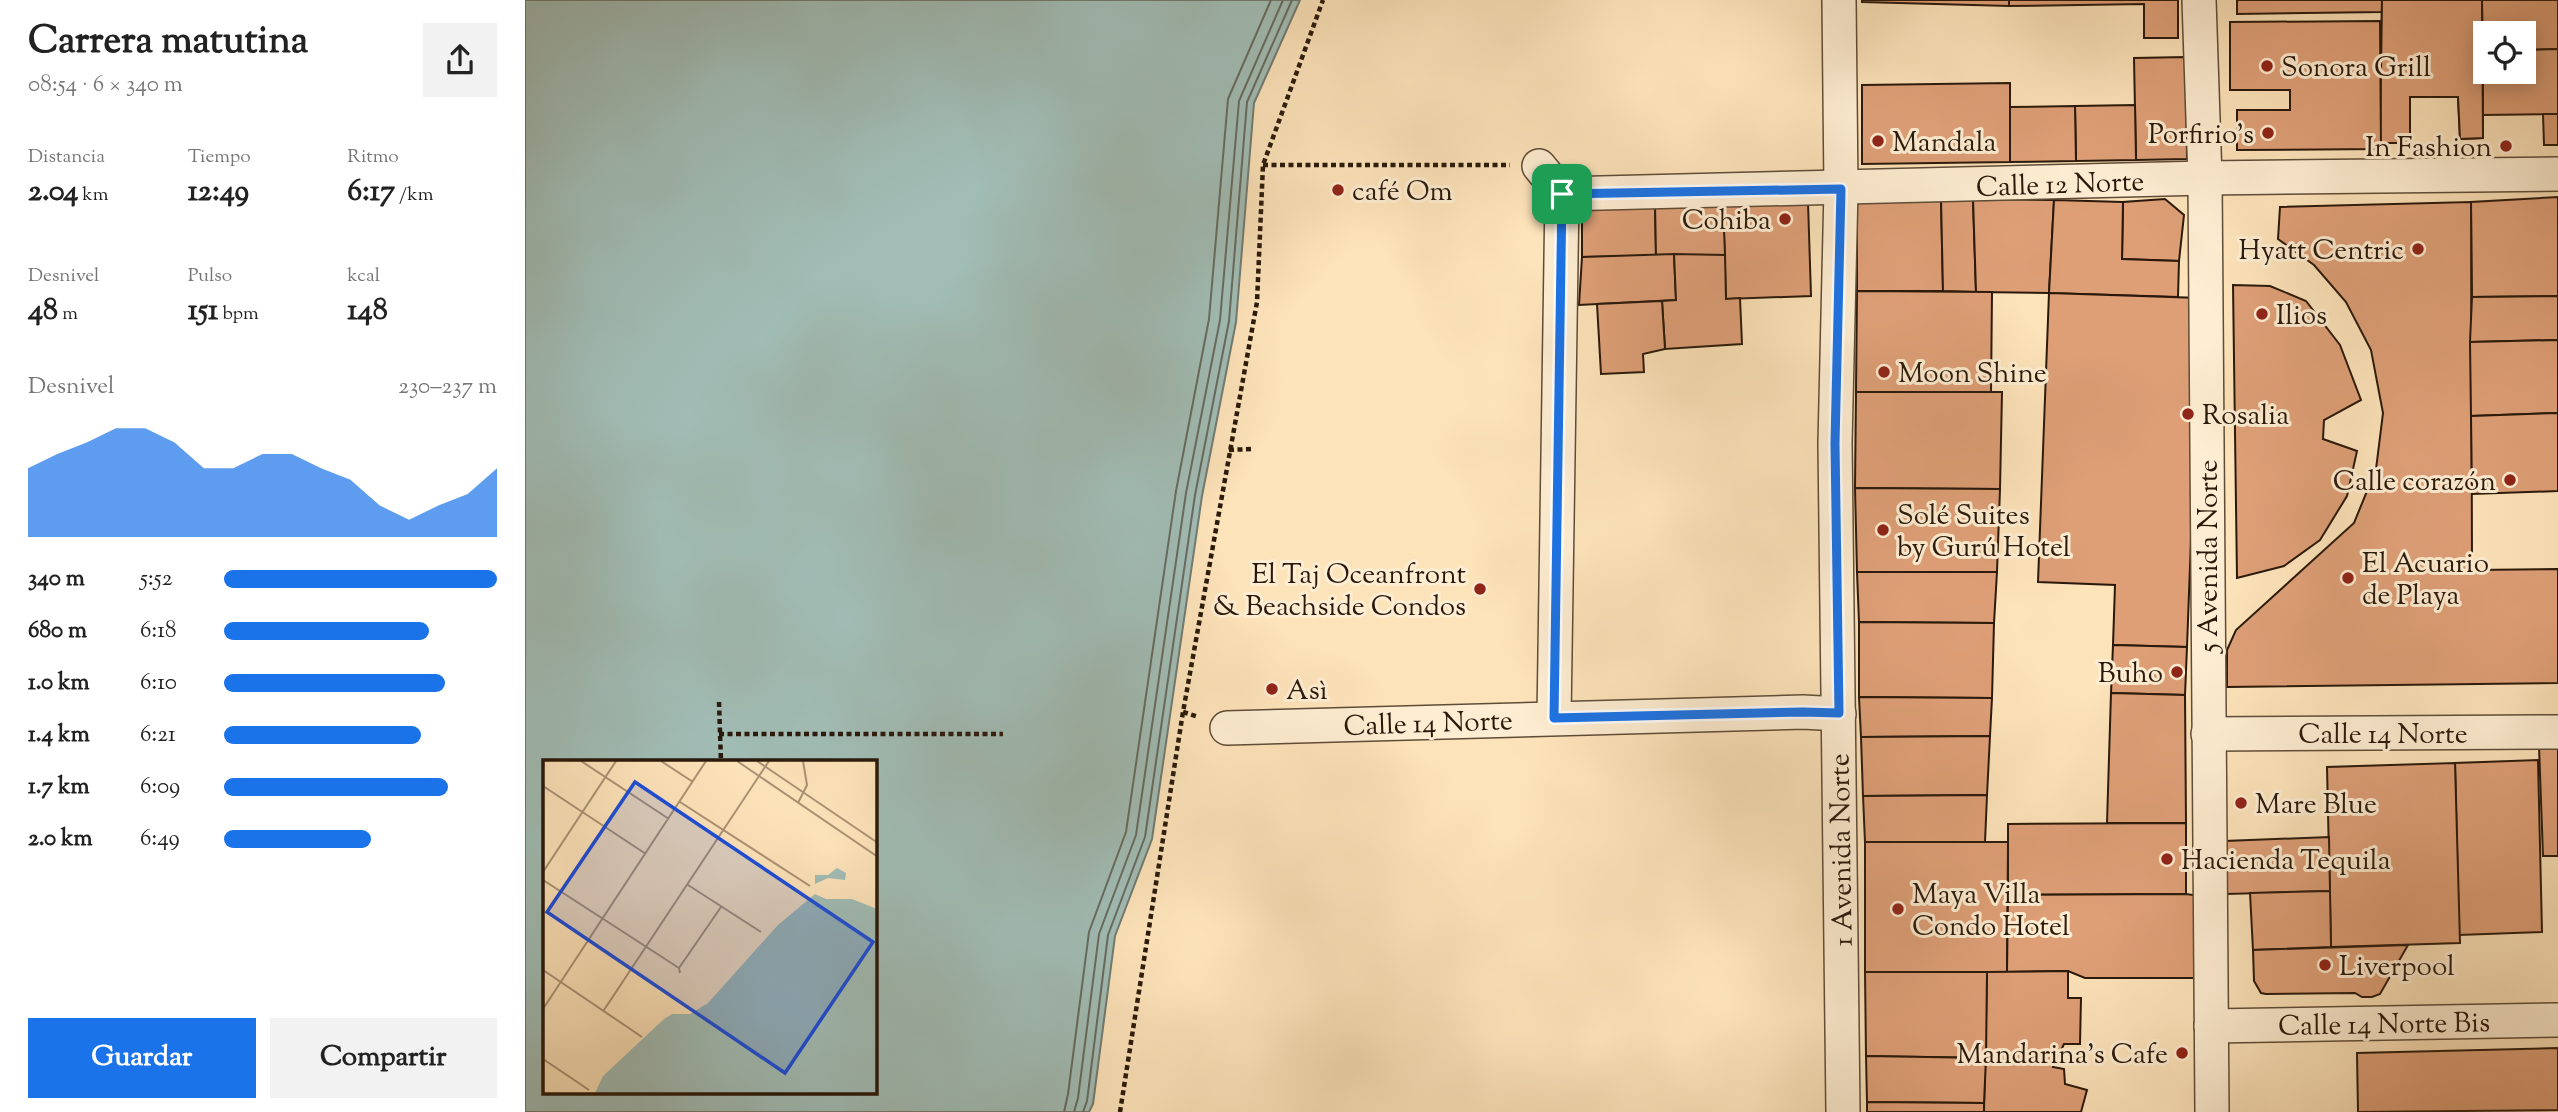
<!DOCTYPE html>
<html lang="es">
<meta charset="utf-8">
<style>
:root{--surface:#fff;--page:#f2f2f2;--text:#222;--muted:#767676;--accent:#1a73e8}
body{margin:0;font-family:"Sorts Mill Goudy",serif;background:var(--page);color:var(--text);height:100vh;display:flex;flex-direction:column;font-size:26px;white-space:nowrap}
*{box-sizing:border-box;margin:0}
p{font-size:23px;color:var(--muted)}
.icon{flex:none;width:38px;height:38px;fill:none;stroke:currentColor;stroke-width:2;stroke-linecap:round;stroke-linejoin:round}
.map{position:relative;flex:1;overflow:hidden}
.drawer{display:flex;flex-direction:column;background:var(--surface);width:525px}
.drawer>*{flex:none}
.fabs{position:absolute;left:1948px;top:21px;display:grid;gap:14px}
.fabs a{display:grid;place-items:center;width:63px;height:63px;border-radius:0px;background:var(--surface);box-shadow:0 4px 18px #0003;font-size:35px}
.pin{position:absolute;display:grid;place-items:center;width:60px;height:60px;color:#fff;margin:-30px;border-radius:14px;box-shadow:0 4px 10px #0006}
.round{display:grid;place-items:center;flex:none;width:74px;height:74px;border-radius:0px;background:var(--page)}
.headline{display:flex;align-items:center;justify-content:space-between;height:119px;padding:0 28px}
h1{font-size:38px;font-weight:700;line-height:52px}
.metrics{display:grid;grid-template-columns:repeat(3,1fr);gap:10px;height:119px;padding:7px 28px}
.metrics div{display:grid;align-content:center}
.metrics b{font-size:30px;font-weight:700}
.metrics small{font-size:19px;font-weight:400}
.metrics p{font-size:19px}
.chart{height:196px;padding:14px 28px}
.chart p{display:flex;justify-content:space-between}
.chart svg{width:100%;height:126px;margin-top:7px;fill:var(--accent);opacity:.7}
.button{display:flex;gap:14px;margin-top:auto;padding:14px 28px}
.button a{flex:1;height:80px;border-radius:0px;background:var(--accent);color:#fff;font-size:28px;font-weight:700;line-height:80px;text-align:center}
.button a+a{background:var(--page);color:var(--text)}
ul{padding:0 28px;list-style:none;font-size:23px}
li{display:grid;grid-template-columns:112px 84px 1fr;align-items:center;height:52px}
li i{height:18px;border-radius:9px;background:var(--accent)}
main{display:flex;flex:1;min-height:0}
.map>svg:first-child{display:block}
.water{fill:#a1bdb6;stroke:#717b72;stroke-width:2;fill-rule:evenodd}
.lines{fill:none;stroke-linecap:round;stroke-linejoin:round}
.shore{stroke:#666b60;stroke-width:2}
.building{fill:#de9f77;stroke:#2a190b;stroke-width:2}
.street-casing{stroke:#5f4c37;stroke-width:36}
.path{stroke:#2a190b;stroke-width:4.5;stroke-dasharray:5 3.5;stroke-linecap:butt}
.street{stroke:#feedd2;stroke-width:33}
.route-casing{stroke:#fff;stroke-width:14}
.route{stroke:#1a73e8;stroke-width:9}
.poi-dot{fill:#8f2418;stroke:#feedd2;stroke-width:2.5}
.labels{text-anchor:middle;stroke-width:6;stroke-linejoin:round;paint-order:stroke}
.poi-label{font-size:28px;fill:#2a190b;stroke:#feedd2;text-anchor:start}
.street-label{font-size:28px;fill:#2a190b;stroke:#feedd2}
.inset-road{fill:none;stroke:#a99274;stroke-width:2}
.view{fill:#1d4ed8;fill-opacity:0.15;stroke:#1d4ed8;stroke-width:3.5}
.inset-edge{fill:none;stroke:#2a190b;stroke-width:3.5}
</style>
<main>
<section class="drawer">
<div class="headline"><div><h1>Carrera matutina</h1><p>08:54 · 6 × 340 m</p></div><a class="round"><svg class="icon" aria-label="share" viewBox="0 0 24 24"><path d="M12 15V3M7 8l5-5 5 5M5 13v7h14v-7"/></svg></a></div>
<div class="metrics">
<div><p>Distancia</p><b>2.04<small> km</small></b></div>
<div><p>Tiempo</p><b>12:49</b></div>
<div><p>Ritmo</p><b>6:17<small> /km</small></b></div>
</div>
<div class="metrics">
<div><p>Desnivel</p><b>48<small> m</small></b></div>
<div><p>Pulso</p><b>151<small> bpm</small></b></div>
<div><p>kcal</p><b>148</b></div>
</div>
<div class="chart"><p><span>Desnivel</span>230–237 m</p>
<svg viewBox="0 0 160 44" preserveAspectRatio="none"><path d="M0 44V20L10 15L20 11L30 6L40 6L50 11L60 20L70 20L80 15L90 15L100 20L110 24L120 33L130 38L140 33L150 29L160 20V44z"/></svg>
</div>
<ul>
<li><b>340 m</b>5:52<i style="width:100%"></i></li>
<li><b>680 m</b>6:18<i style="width:75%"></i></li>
<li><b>1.0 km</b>6:10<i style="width:81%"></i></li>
<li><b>1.4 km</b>6:21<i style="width:72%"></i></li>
<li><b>1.7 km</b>6:09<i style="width:82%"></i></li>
<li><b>2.0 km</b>6:49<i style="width:54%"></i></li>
</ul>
<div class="button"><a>Guardar</a><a>Compartir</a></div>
</section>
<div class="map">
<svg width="2033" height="1112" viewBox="0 0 2033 1112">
<rect width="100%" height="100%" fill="#fde3ba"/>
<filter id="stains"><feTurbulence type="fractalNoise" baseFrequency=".00286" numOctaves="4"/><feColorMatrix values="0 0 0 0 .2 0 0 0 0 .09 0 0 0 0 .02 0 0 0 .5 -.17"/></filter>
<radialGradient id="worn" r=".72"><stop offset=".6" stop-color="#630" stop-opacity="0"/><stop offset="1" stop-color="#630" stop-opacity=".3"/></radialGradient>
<path class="water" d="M0 0H775L729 103 711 322 677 496 627 839 590 936 568 1104 564 1112H0ZM19 762H350V1093H19Z"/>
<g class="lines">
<g class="shore">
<path d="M539 1112 543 1094 564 932 601 832 651 491 684 319 703 99 746 0"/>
<path d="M549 1112 553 1098 574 934 611 835 661 493 695 320 714 101 758 0"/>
<path d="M558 1112 562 1101 583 935 620 837 670 495 704 321 722 102 767 0"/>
</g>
</g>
<g class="building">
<path d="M1337 0H1484V6L1337 2Z"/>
<path d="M1484 0H1653V38H1619V4L1484 6Z"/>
<path d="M1712 0H1857V12L1712 14Z"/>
<path d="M1857 0H1889V56L1922 55V0H1957L1958 138 1935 139 1933 97H1885V143H1855Z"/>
<path d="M1857 0H1957L1958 138 1935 139 1933 97H1885V143H1855Z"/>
<path d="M1957 0H2033V49L1998 50V33H1960V51H1958Z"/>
<path d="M1855 21 1856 149 1712 150V110H1765V90H1705V22Z"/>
<path d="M2033 49V114L1958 115V51H1960V72H1998V50Z"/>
<path d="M1661 57 1662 159 1611 160 1609 58Z"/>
<path d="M2033 71V145H2019L2018 114H2033Z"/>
<path d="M1485 83V162L1337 164V85Z"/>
<path d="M1610 105 1611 160 1551 161 1550 106Z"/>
<path d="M1550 106 1551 161 1485 162V107Z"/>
<path d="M2033 197V296L1947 297 1946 202Z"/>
<path d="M1416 199 1418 291H1332V202Z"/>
<path d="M1416 199H1448L1451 292 1418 291Z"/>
<path d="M1448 199 1529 200 1524 293 1451 292Z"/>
<path d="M1640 199 1659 215 1654 261 1597 259 1598 202Z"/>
<path d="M1529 200 1598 202 1597 259 1654 261 1653 297 1524 293Z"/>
<path d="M1283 202 1286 296 1201 299 1198 204Z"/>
<path d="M1946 202 1947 570 2033 569V683L1702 687V650L1711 630 1829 523 1851 469 1858 413 1846 350 1821 302 1789 265 1753 239 1755 207Z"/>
<path d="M1130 204 1131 256 1057 257V205Z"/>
<path d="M1130 204H1198L1200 255 1131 256Z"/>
<path d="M1149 254 1151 300 1054 305 1057 257Z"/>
<path d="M1149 254 1200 255 1201 299 1215 298 1217 344 1140 349 1137 301 1151 300Z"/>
<path d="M1708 285 1745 286 1781 301 1815 345 1836 400 1799 420 1798 439 1832 451 1822 496 1795 540 1759 566 1712 578Z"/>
<path d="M1332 291 1467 292 1466 393 1331 392Z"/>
<path d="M1524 293 1675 298 1662 647 1588 645 1590 585 1513 582Z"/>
<path d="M2033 296V340L1945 342 1947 297Z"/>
<path d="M1137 301 1140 349 1118 354 1119 372 1076 374 1072 304Z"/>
<path d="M2033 340V413L1946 416 1945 342Z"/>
<path d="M1331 392H1477L1475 489 1330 488Z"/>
<path d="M2033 413V491L1947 494 1946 416Z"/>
<path d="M1330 488 1475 489 1472 572H1332Z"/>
<path d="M1332 572H1472L1469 623 1334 622Z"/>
<path d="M1334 622 1469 623 1467 698 1334 697Z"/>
<path d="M1588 645 1662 647 1660 695 1586 693Z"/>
<path d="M1586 693 1660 695 1661 823H1582Z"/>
<path d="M1334 697 1467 698 1465 736 1336 737Z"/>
<path d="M1465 736 1462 795 1338 796 1336 737Z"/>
<path d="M2033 745V856H2018L2014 746Z"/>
<path d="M2013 760 2017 932 1934 935 1930 763Z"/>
<path d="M1930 763 1935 943 1806 947 1802 767Z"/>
<path d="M1462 795 1460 842H1340L1338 796Z"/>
<path d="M1661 823V894L1483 895V824Z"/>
<path d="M1804 837 1805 891 1702 894 1700 841Z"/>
<path d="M1340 842H1483L1482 972H1340Z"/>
<path d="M1805 891 1806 947 1728 950 1725 893Z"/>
<path d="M1661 894 1675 896V978H1560L1543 971 1482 972 1483 895Z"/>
<path d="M1883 945 1855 994 1847 997H1837L1830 993 1741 994 1736 993 1729 981 1728 950Z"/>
<path d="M1543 971V998H1556L1555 1044H1539L1528 1067 1539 1069 1540 1084 1562 1090 1556 1112H1459L1462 972Z"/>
<path d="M1340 972H1462L1461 1058 1341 1056Z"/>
<path d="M2033 1048V1110L1833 1112 1832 1053Z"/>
<path d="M1341 1056 1461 1058 1459 1103 1342 1102Z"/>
<path d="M1342 1102 1459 1103V1112H1342Z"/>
</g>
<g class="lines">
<defs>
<g id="street">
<path d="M1314 0 1316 189 1310 443 1318 1112"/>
<path d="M1674 0 1680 178 1687 1112"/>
<path d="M1014 166 1037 194 1680 178 2033 174"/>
<path d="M1029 718 1037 194"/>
<path d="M702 728 1278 712 1314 714"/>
<path d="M1683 734 2033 732"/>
<path d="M1686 1026 2033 1020"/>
</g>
</defs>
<use href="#street" class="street-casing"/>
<g class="path">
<path d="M738 165H985"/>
<path d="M704 450 726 449"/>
<path d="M194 702 196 762"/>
<path d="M658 712 674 717"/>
<path d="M194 734H478"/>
<path d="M595 1112 658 712 732 302 738 165 798 0"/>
</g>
<use href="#street" class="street"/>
</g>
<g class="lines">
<defs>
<path id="route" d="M1316 189 1310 443 1314 713 1278 712 1029 718 1037 194Z"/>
</defs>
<use href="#route" class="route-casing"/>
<use href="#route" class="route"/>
</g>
<g class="poi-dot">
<circle cx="1742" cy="66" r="7"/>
<circle cx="1743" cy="133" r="7"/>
<circle cx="1353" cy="141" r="7"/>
<circle cx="1981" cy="146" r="7"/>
<circle cx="813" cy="190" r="7"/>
<circle cx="1260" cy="219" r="7"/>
<circle cx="1893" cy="249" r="7"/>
<circle cx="1737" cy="314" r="7"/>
<circle cx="1359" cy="372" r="7"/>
<circle cx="1663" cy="414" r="7"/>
<circle cx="1985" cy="480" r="7"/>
<circle cx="1358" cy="530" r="7"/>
<circle cx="1823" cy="578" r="7"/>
<circle cx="955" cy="589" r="7"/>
<circle cx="1652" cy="672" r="7"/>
<circle cx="747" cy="689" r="7"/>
<circle cx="1716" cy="803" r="7"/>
<circle cx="1642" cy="859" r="7"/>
<circle cx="1373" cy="909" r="7"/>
<circle cx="1800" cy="965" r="7"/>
<circle cx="1657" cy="1053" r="7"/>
</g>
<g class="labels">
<g class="poi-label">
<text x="1756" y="76">Sonora Grill</text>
<text x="1729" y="143" text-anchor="end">Porfirio's</text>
<text x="1367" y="151">Mandala</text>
<text x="1967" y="156" text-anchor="end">In Fashion</text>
<text x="827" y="200">café Om</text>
<text x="1246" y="229" text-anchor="end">Cohiba</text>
<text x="1879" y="259" text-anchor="end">Hyatt Centric</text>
<text x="1751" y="324">Ilios</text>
<text x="1373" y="382">Moon Shine</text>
<text x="1677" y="424">Rosalia</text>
<text x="1971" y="490" text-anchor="end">Calle corazón</text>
<text x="1372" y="524">Solé Suites<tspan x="1372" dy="32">by Gurú Hotel</tspan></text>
<text x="1837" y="572">El Acuario<tspan x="1837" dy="32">de Playa</tspan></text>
<text x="941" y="583" text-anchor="end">El Taj Oceanfront<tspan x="941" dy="32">&amp; Beachside Condos</tspan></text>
<text x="1638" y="682" text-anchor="end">Buho</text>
<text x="761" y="699">Asì</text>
<text x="1730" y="813">Mare Blue</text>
<text x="1656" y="869">Hacienda Tequila</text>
<text x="1387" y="903">Maya Villa<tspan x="1387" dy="32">Condo Hotel</tspan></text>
<text x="1814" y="975">Liverpool</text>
<text x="1643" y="1063" text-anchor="end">Mandarina's Cafe</text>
</g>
<g class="street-label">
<text transform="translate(1535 183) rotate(-2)" y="10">Calle 12 Norte</text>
<text transform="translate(1682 556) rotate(-90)" y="10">5 Avenida Norte</text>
<text transform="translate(903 722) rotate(-2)" y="10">Calle 14 Norte</text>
<text x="1858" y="743">Calle 14 Norte</text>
<text transform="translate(1315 850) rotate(-91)" y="10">1 Avenida Norte</text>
<text transform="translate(1859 1023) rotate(-1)" y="10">Calle 14 Norte Bis</text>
</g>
</g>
<g transform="translate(18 760)">
<rect width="334" height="334" fill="#fde3ba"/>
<path d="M294 108 303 113 302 120 285 118 272 124V115H285ZM272 134 283 139H309L334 149V333H52L60 316 121 259 129 254H147L165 243 235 165Z" fill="#a1bdb6"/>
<path class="inset-road" d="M38 1 126 59M118 1 150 22M194 1 335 97M214 1 335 83M0 26 103 94M137 42 267 126M255 43 264 25 260 1M0 112 73 1M0 120 136 208 137 213M145 125 218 172M136 208 178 147M0 210 99 277M0 249 163 1M61 250 226 1M0 299 46 330"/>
<path class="view" d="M92 22 330 182 242 313 4 152Z"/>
<rect width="334" height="334" class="inset-edge"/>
</g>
<rect width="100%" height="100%" filter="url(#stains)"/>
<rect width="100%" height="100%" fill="url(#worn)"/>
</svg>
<div class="fabs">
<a><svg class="icon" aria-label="locate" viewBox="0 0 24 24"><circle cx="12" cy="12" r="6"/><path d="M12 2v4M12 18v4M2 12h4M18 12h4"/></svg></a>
</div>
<div class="pin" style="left:1037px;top:194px;background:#1e9e55"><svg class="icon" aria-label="arrive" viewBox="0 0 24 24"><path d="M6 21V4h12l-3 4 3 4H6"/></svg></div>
</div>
</main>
